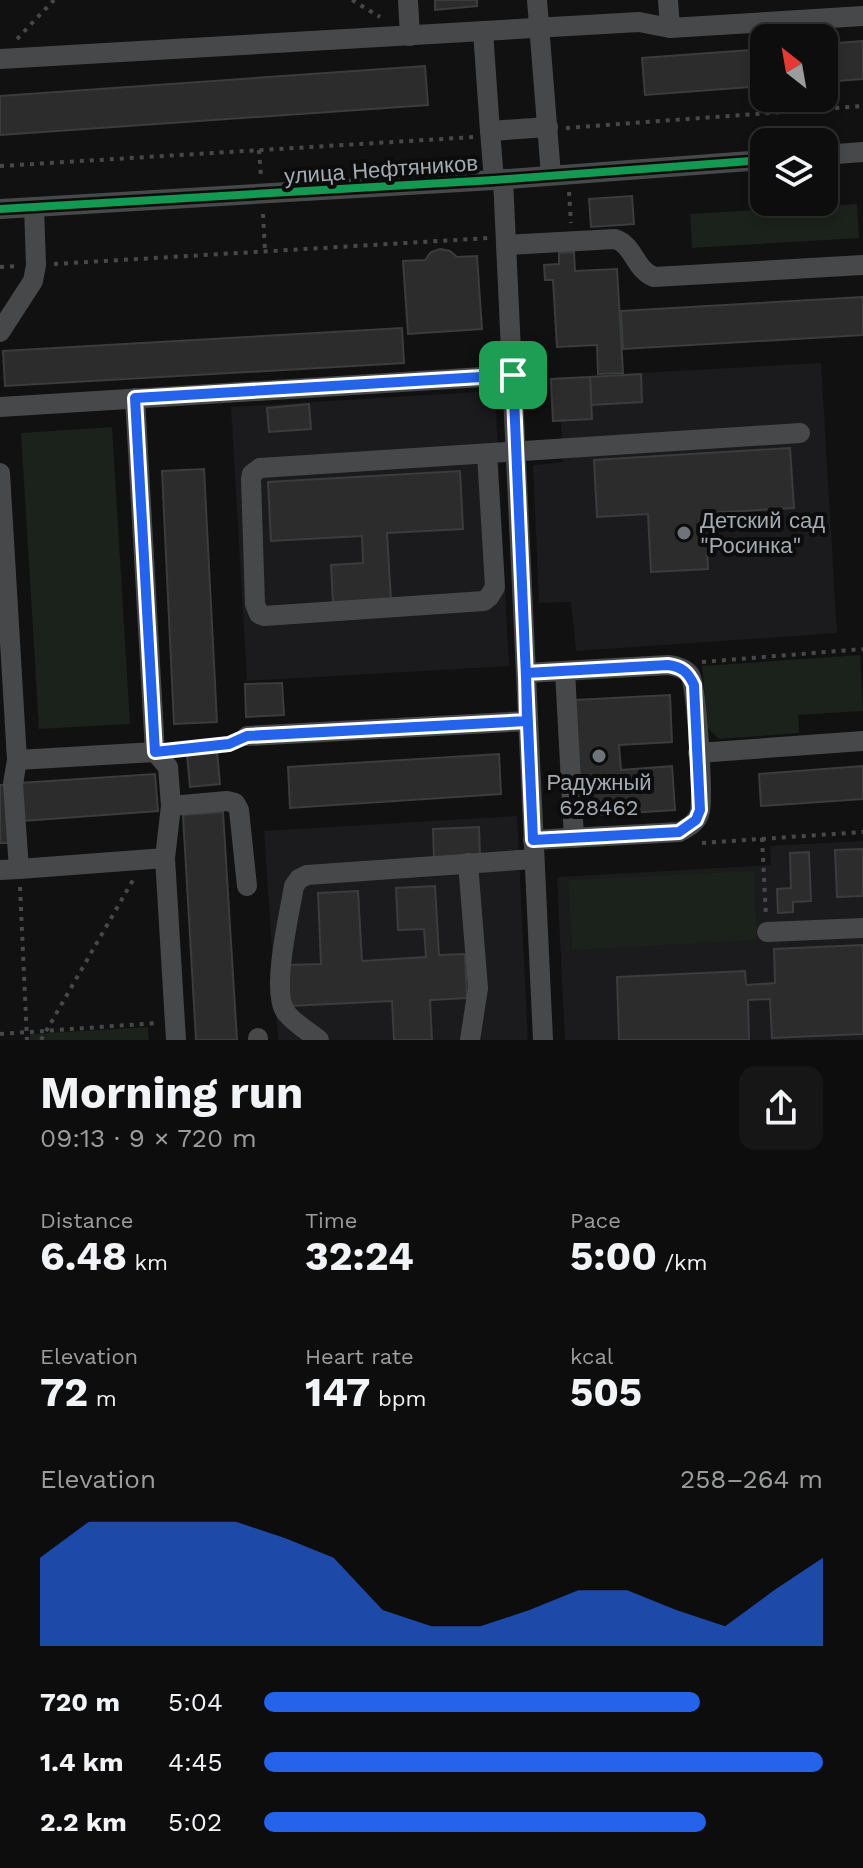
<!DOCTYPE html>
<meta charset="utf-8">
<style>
:root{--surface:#0d0d0d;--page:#161616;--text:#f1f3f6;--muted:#9a9c9d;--line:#2d2d2e;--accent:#2563eb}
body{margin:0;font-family:"Work Sans",sans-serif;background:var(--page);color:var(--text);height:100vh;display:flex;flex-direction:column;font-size:30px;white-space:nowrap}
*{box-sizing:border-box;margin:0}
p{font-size:26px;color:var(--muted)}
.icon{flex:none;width:44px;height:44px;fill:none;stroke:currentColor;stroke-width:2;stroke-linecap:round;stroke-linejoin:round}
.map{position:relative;height:1040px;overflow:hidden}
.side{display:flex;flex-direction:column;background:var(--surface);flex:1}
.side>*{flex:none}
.needle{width:52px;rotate:329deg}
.controls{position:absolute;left:750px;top:24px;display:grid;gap:16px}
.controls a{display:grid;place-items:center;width:88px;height:88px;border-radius:16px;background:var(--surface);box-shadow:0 4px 12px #0003,0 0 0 2px var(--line);font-size:40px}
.pin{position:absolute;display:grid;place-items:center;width:68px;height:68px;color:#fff;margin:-34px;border-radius:16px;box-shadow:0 4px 12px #0006}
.round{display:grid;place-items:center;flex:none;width:84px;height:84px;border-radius:16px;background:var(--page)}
.headline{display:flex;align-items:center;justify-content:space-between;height:136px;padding:0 40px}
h1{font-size:44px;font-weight:700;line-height:60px}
.figures{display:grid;grid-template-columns:repeat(3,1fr);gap:12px;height:136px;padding:8px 40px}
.figures div{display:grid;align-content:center}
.figures b{font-size:40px;font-weight:700}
.figures small{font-size:22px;font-weight:400}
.figures p{font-size:22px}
.chart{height:224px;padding:16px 40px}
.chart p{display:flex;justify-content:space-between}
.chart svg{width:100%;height:144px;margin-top:8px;fill:var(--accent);opacity:.7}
ul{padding:0 40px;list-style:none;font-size:26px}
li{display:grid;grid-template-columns:128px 96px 1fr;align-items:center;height:60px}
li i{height:20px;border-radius:10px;background:var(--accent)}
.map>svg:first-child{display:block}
.built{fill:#1b1b1d}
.green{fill:#1b211b}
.building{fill:#2c2c2c;stroke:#3a3c3d;stroke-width:2}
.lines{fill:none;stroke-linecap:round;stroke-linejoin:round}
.path{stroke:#47484b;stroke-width:4;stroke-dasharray:4 6;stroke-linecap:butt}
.minor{stroke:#46484a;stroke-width:20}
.cycleway-casing{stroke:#0c0c0d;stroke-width:13}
.cycleway{stroke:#139951;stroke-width:8}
.route-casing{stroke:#fff;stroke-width:16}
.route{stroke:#2563eb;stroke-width:10}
.poi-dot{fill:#6f747a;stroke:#0c0c0d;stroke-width:3}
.labels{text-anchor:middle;stroke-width:8;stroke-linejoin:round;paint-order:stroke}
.street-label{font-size:22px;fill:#a2aab2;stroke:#0c0c0d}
.poi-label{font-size:22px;fill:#a2aab2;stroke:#0c0c0d;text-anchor:start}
</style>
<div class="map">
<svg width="863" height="1040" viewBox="0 0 863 1040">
<rect width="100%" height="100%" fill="#111"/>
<g class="built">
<path d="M821 363 837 633 576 651 571 602 539 603 533 465 563 462 561 422H552L549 378Z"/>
<path d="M495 391 509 666 247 681 231 407Z"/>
<path d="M517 816 528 1040H278L264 831Z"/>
<path d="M863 841V1040H565L557 877 771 865 770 846Z"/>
</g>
<g class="green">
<path d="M857 204 859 238 692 248 690 214Z"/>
<path d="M112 427 130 724 39 729 21 433Z"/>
<path d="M860 655 863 711 798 715 799 733 719 739 708 728 702 666Z"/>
<path d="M754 871 757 940 572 950 568 880Z"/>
<path d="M148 1027 149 1040H30V1034Z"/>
</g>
<g class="building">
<path d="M435 0H477V6L435 10Z"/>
<path d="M863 41V79L824 82V44Z"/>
<path d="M764 49V86L645 95 642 58Z"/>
<path d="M425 66 428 105 0 135V96Z"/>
<path d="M632 196 634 224 591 227 589 199Z"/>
<path d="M440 249 450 251 457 257 477 256 482 329 408 334 403 261 425 260 431 252Z"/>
<path d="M574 252 575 271 617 269 623 373 598 374 597 345 557 347 553 280H545L544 265 559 264V253Z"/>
<path d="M863 297V335L623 349 621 311Z"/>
<path d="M402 328 404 363 5 386 3 351Z"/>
<path d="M641 374 642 402 591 405 590 377Z"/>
<path d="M590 377 592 419 553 421 551 379Z"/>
<path d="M309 404 311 429 269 432 267 408Z"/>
<path d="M790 448 794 508 705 513 708 569 651 572 648 514 597 517 594 460Z"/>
<path d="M204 469 217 722 174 724 162 471Z"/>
<path d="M460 471 463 529 387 533 391 600 333 603 331 565 363 563 362 536 271 541 268 482Z"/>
<path d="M282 683 284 715 246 717 245 684Z"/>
<path d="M670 695 672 742 619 745 621 770 672 766 675 810 582 816 575 700Z"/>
<path d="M217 751 220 784 190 787 187 754Z"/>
<path d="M499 754 501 794 290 808 288 767Z"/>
<path d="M863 766V799L761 806 759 774Z"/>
<path d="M155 774 158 811 23 821 20 783Z"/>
<path d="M0 785H5L8 843H0Z"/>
<path d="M223 812 237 1040H196L183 815Z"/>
<path d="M479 827 480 855 434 858 433 829Z"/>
<path d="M863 849V896L837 897 835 850Z"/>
<path d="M809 852 811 901 793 902V912L778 913 777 889 791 888 790 853Z"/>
<path d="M435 886 439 955 465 954 467 998 430 1000 432 1040H394L392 1001 289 1006 287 965 321 964 318 893 358 891 362 961 426 957 424 929 398 930 396 888Z"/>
<path d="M863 945V1034L772 1038 770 999 748 1000 749 1040H619L617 977 745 971 746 985 775 983 774 949Z"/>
</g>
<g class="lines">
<g class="path">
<path d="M352 0 380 17"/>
<path d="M17 39 54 0"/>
<path d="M566 128 863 106"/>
<path d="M259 150 261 177"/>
<path d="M0 166 474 137"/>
<path d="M569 192 571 223"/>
<path d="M263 214 265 251"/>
<path d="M54 264 489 238"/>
<path d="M0 267 18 266"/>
<path d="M702 662 863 649"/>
<path d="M179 749 230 744"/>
<path d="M762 838 766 916"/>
<path d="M702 843 863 832"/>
<path d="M20 887 27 1040"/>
<path d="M0 1034 157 1023"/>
<path d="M41 1040 133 880"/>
</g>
<g class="minor">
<path d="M408 0 410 36"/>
<path d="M537 0 551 175"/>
<path d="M668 0 670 28"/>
<path d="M483 31 490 131 548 127"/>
<path d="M0 59 639 22 670 28 863 16"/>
<path d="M490 131 494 180"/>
<path d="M824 155 863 152"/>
<path d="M503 179 543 1040"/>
<path d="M0 209 494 180 764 160"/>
<path d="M506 245 615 239C634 245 635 270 654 277L863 265"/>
<path d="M0 332 33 281 36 265 34 207"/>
<path d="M0 407 513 375"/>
<path d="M487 454 495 587 489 597 484 601 264 616 259 614 255 604 251 479 252 474 260 468 800 433"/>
<path d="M0 473 17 760 13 784 19 869 0 870"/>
<path d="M565 671 574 838"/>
<path d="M526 673 668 665C676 666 685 668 690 675 697 686 703 795 700 811 698 822 689 827 679 832L533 840"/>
<path d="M247 736 527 721"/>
<path d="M698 753 863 741"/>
<path d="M17 760 155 752 135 398"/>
<path d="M171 806 227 801 235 803 239 810 247 886"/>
<path d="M165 858 176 1040"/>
<path d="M468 863 478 988 470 1040"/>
<path d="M19 869 165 858 171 806 168 767 155 752"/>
<path d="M767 932 863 928"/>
<path d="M258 1038V1040"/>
<path d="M319 1040C308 1031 292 1022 285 1011 271 989 290 912 294 886L299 879 307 875 534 859"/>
</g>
<defs>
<path id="cycleway" d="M0 209 494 180 764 160"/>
</defs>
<use href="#cycleway" class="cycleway-casing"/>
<use href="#cycleway" class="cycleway"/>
</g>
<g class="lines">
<defs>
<path id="route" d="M513 375 533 840 679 832 696 820 700 810 694 685C688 672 682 667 668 665L526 673 527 721 247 736 229 744 155 752 135 398 513 375"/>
</defs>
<use href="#route" class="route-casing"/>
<use href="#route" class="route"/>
</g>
<g class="poi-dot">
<circle cx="684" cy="533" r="8"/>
<circle cx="599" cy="756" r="8"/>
</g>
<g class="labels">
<g class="street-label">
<text transform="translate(381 169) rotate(-4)" y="8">улица Нефтяников</text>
</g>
<g class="poi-label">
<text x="700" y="528">Детский сад<tspan x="700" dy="25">"Росинка"</tspan></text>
<text x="599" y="790" text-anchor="middle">Радужный<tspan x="599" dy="25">628462</tspan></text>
</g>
</g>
</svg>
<div class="controls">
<a><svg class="needle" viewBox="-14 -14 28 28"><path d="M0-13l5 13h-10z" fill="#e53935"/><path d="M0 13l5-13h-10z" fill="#9a9c9d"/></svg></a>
<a><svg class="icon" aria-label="layers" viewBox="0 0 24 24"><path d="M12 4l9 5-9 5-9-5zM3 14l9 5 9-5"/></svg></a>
</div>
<div class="pin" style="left:513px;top:375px;background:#1e9e55"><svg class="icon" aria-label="arrive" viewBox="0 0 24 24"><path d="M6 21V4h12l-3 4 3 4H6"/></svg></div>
</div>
<section class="side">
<div class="headline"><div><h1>Morning run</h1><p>09:13 · 9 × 720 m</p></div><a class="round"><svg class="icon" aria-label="share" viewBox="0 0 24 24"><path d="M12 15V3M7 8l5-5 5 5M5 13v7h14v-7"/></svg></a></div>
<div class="figures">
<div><p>Distance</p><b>6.48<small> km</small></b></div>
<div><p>Time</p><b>32:24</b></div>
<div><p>Pace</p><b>5:00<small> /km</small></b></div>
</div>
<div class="figures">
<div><p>Elevation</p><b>72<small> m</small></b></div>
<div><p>Heart rate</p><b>147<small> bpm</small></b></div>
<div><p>kcal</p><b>505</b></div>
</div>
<div class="chart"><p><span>Elevation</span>258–264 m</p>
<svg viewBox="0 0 160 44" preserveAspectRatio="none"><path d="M0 44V17L10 6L20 6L30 6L40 6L50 11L60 17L70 33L80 38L90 38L100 33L110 27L120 27L130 33L140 38L150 27L160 17V44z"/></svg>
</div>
<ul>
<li><b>720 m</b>5:04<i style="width:78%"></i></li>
<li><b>1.4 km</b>4:45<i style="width:100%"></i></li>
<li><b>2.2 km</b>5:02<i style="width:79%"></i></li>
</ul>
</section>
